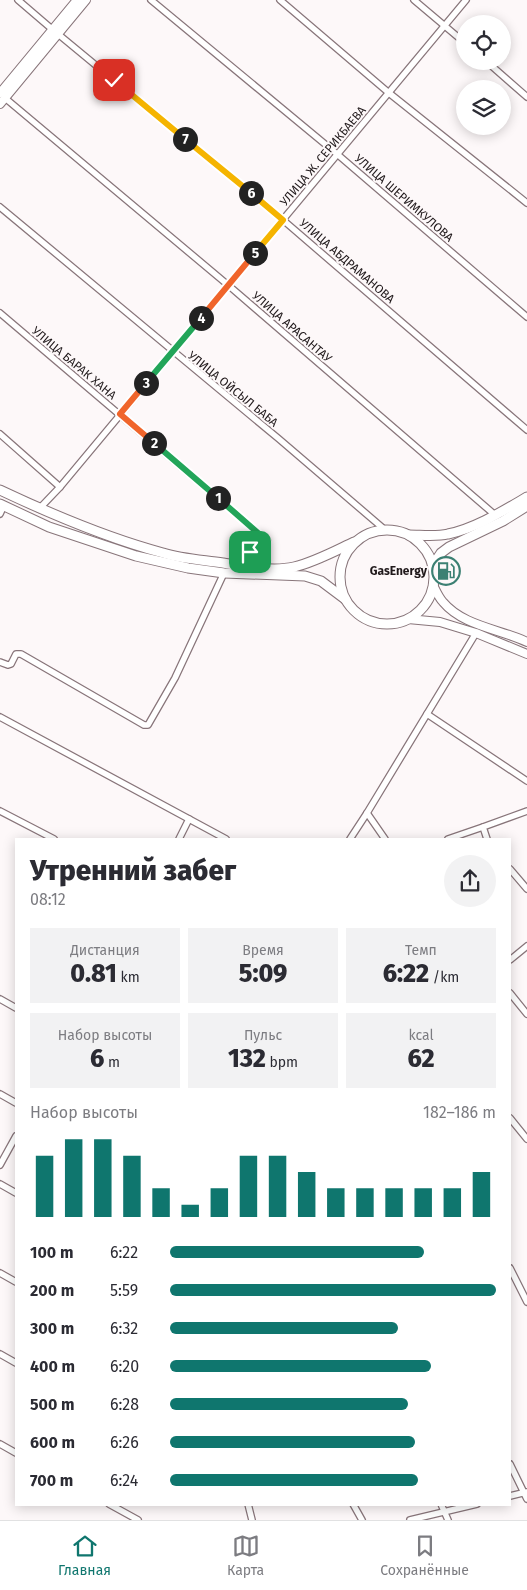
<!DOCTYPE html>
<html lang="ru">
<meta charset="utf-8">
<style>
:root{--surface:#fff;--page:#f2f2f3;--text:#2b2b33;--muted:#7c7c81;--line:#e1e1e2;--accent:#0f766e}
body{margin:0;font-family:"Fira Sans",sans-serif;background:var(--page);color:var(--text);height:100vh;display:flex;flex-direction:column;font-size:19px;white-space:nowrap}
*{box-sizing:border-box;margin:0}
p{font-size:16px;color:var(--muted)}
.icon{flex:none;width:28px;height:28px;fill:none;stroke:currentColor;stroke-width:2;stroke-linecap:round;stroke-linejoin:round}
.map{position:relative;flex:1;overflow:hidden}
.sheet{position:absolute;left:15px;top:838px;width:496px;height:668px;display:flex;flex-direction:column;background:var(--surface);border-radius:0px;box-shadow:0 2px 12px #0003}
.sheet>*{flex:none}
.tools{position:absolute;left:456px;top:15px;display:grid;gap:10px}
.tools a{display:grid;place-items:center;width:55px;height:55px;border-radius:50%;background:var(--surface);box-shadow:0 2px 12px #0003;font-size:25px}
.pin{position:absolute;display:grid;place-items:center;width:42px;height:42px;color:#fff;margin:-21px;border-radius:10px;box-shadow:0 2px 8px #0006}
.km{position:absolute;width:25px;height:25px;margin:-12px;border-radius:50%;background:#222;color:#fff;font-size:14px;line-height:25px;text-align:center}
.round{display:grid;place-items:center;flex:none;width:52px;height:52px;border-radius:26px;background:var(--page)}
.overview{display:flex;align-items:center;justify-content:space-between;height:85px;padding:0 15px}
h1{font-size:28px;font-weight:800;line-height:38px}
.figures{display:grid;grid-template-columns:repeat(3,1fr);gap:8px;height:85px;padding:5px 15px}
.figures div{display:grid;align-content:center;border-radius:0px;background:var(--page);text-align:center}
.figures b{font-size:25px;font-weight:800}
.figures small{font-size:14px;font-weight:400}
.figures p{font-size:14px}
.chart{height:140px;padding:10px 15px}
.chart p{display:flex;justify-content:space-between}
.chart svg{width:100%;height:90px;margin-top:5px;stroke:var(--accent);stroke-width:6}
ul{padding:0 15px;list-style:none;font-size:16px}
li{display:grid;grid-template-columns:80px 60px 1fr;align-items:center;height:38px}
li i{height:12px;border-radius:6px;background:var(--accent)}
.menu{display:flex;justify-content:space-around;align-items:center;height:70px;border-top:1px solid var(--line);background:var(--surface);font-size:14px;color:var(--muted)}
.menu a{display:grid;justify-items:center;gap:2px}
.menu .selected{color:var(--accent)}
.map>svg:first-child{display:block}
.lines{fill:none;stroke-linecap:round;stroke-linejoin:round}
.minor-casing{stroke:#88757a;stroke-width:8}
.major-casing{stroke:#88757a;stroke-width:10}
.highway-casing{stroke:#88757a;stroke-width:11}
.minor{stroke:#fff;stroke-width:5.5}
.major{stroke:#fff;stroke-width:8}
.highway{stroke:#fff;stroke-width:9}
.split-1-casing{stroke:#fff;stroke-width:10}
.split-2-casing{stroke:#fff;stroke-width:10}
.split-3-casing{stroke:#fff;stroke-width:10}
.split-4-casing{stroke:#fff;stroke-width:10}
.split-5-casing{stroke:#fff;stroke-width:10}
.split-6-casing{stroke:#fff;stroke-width:10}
.split-7-casing{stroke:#fff;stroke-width:10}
.split-8-casing{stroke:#fff;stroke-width:10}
.split-1{stroke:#22a559;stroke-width:6}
.split-2{stroke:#22a559;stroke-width:6}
.split-3{stroke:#f0652b;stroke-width:6}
.split-4{stroke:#22a559;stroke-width:6}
.split-5{stroke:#f0652b;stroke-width:6}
.split-6{stroke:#f5b400;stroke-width:6}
.split-7{stroke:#f5b400;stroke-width:6}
.split-8{stroke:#f5b400;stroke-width:6}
.labels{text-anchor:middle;stroke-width:4;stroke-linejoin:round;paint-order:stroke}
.street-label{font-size:12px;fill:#20191b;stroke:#fdf8f9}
.poi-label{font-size:12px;font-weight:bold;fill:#20191b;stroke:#fdf8f9;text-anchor:end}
</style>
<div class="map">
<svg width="527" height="1520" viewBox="0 0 527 1520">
<rect width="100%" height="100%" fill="#fdf8f9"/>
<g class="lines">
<defs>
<g id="minor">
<path d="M18 0 53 30"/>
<path d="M151 0 337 154 527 317"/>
<path d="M280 0 389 93 527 203"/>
<path d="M414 0 465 43"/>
<path d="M58 34 283 220 527 430"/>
<path d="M486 61 527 97"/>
<path d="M5 98 228 285 495 515"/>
<path d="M0 207 279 439 384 529"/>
<path d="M0 313 267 540 256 545 243 567"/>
<path d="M0 434 60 487"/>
<path d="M39 509 60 487 466 0"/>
<path d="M0 514 4 505"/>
<path d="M0 662 8 665 11 664 16 654H21L144 725H148L175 678 224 573"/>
<path d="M427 714 527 781"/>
<path d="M0 717 226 839"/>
<path d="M0 811 54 839"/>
<path d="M367 813 385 839"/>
<path d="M179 839 189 819"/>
<path d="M350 839 367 813 476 633"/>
<path d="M448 839 483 827"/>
<path d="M487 839 483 827 527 811"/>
<path d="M510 869 527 889"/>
<path d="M510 960 527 946"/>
<path d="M510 993 527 1014"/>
<path d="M0 999 16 1008"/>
<path d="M0 1094 16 1103"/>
<path d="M510 1118 527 1139"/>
<path d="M0 1165 16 1136"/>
<path d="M0 1184 16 1193"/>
<path d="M510 1268 527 1302"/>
<path d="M0 1273 16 1282"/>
<path d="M0 1354 16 1363"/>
<path d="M0 1444 16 1453"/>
<path d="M510 1464 527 1499"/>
<path d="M510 1496 527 1492"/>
<path d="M109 1504 138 1520"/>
<path d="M248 1504 252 1520"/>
<path d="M353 1504 362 1520"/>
<path d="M441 1504 448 1520"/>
<path d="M410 1520 477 1504"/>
</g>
<g id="major">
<path d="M0 93 77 0"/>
<path d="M0 104 86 0"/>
<path d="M433 585C436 591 439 598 443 602 463 626 500 629 527 642"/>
<path d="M408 619 440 622 476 633 527 654"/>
</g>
<g id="highway">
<path d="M0 490C53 515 107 538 163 553 182 559 203 560 223 563 244 567 273 572 294 567 315 562 335 551 354 542"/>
<path d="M0 504 49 527 136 556 188 568 224 573 305 576 321 581 345 599"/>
<circle cx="387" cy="577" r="47"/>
<path d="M409 535C421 535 436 537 448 534 476 528 503 511 527 497"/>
<path d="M433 565 441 553 449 547 503 521 527 506"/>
</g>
</defs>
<use href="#minor" class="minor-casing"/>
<use href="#major" class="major-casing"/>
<use href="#highway" class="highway-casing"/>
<use href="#minor" class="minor"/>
<use href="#major" class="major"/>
<use href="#highway" class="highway"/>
</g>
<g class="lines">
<defs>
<path id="split-1" d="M218 498 266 540 256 545 250 552"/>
<path id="split-2" d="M154 443 218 498"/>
<path id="split-3" d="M146 383 120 414 154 443"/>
<path id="split-4" d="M146 383 201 318"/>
<path id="split-5" d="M201 318 255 253"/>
<path id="split-6" d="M251 193 283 220 255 253"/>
<path id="split-7" d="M185 139 251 193"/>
<path id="split-8" d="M114 80 185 139"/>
</defs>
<use href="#split-1" class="split-1-casing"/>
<use href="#split-2" class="split-2-casing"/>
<use href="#split-3" class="split-3-casing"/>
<use href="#split-4" class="split-4-casing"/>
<use href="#split-5" class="split-5-casing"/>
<use href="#split-6" class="split-6-casing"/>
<use href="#split-7" class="split-7-casing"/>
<use href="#split-8" class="split-8-casing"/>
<use href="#split-1" class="split-1"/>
<use href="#split-2" class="split-2"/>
<use href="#split-3" class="split-3"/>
<use href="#split-4" class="split-4"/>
<use href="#split-5" class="split-5"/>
<use href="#split-6" class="split-6"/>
<use href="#split-7" class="split-7"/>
<use href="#split-8" class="split-8"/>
</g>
<defs>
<symbol id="fuel-ring" viewBox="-11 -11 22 22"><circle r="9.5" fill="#fdf8f9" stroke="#3c8073" stroke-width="1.5"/><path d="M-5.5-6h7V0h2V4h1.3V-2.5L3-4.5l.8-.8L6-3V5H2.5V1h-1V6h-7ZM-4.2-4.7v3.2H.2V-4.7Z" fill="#3c8073"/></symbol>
</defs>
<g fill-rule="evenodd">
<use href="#fuel-ring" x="430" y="555" width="32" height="32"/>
</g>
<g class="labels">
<g class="street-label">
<text transform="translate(323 156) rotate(-50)" y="4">УЛИЦА Ж. СЕРИКБАЕВА</text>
<text transform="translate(404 198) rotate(41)" y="4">УЛИЦА ШЕРИМКУЛОВА</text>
<text transform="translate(347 261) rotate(41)" y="4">УЛИЦА АБДРАМАНОВА</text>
<text transform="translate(292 327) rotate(41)" y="4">УЛИЦА АРАСАНТАУ</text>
<text transform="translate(74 363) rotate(40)" y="4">УЛИЦА БАРАК ХАНА</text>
<text transform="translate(233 389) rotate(39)" y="4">УЛИЦА ОЙСЫЛ БАБА</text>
</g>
<g class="poi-label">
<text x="427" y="575">GasEnergy</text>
</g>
</g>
</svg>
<div class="tools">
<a><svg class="icon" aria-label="locate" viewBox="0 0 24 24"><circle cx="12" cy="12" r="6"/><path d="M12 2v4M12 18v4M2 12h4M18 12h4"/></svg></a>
<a><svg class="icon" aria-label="layers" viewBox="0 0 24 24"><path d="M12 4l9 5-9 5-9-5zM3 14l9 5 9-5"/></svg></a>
</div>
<div class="pin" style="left:250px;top:552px;background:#1e9e55"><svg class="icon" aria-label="arrive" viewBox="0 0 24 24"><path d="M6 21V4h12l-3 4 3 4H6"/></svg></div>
<div class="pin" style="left:114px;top:80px;background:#d93025"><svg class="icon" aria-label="check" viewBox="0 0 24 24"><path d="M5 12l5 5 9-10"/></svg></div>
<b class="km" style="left:218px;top:498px">1</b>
<b class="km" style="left:154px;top:443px">2</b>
<b class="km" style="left:146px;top:383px">3</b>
<b class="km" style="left:201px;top:318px">4</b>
<b class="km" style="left:255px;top:253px">5</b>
<b class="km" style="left:251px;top:193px">6</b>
<b class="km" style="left:185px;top:139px">7</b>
<section class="sheet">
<div class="overview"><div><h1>Утренний забег</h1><p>08:12</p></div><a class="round"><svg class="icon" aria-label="share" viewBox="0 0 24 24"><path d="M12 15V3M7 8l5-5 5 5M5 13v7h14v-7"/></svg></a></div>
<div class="figures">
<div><p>Дистанция</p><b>0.81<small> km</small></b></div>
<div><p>Время</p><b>5:09</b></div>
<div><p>Темп</p><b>6:22<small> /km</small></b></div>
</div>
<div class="figures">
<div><p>Набор высоты</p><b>6<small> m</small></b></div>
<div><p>Пульс</p><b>132<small> bpm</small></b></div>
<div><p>kcal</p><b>62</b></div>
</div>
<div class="chart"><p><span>Набор высоты</span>182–186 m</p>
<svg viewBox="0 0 160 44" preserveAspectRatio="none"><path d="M5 44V14M15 44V6M25 44V6M35 44V14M45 44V30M55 44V38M65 44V30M75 44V14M85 44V14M95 44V22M105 44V30M115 44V30M125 44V30M135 44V30M145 44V30M155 44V22"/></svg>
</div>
<ul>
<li><b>100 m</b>6:22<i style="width:78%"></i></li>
<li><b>200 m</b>5:59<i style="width:100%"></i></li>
<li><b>300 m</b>6:32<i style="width:70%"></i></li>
<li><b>400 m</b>6:20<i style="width:80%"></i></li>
<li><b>500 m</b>6:28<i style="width:73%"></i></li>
<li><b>600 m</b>6:26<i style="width:75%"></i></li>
<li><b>700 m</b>6:24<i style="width:76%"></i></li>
</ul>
</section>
</div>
<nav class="menu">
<a class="selected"><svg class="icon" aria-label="home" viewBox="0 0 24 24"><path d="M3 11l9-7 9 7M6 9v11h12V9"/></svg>Главная</a>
<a><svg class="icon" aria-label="map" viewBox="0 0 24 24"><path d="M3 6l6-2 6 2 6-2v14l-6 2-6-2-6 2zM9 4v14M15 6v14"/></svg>Карта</a>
<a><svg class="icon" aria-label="saved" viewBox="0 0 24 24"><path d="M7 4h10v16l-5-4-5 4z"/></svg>Сохранённые</a>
</nav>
